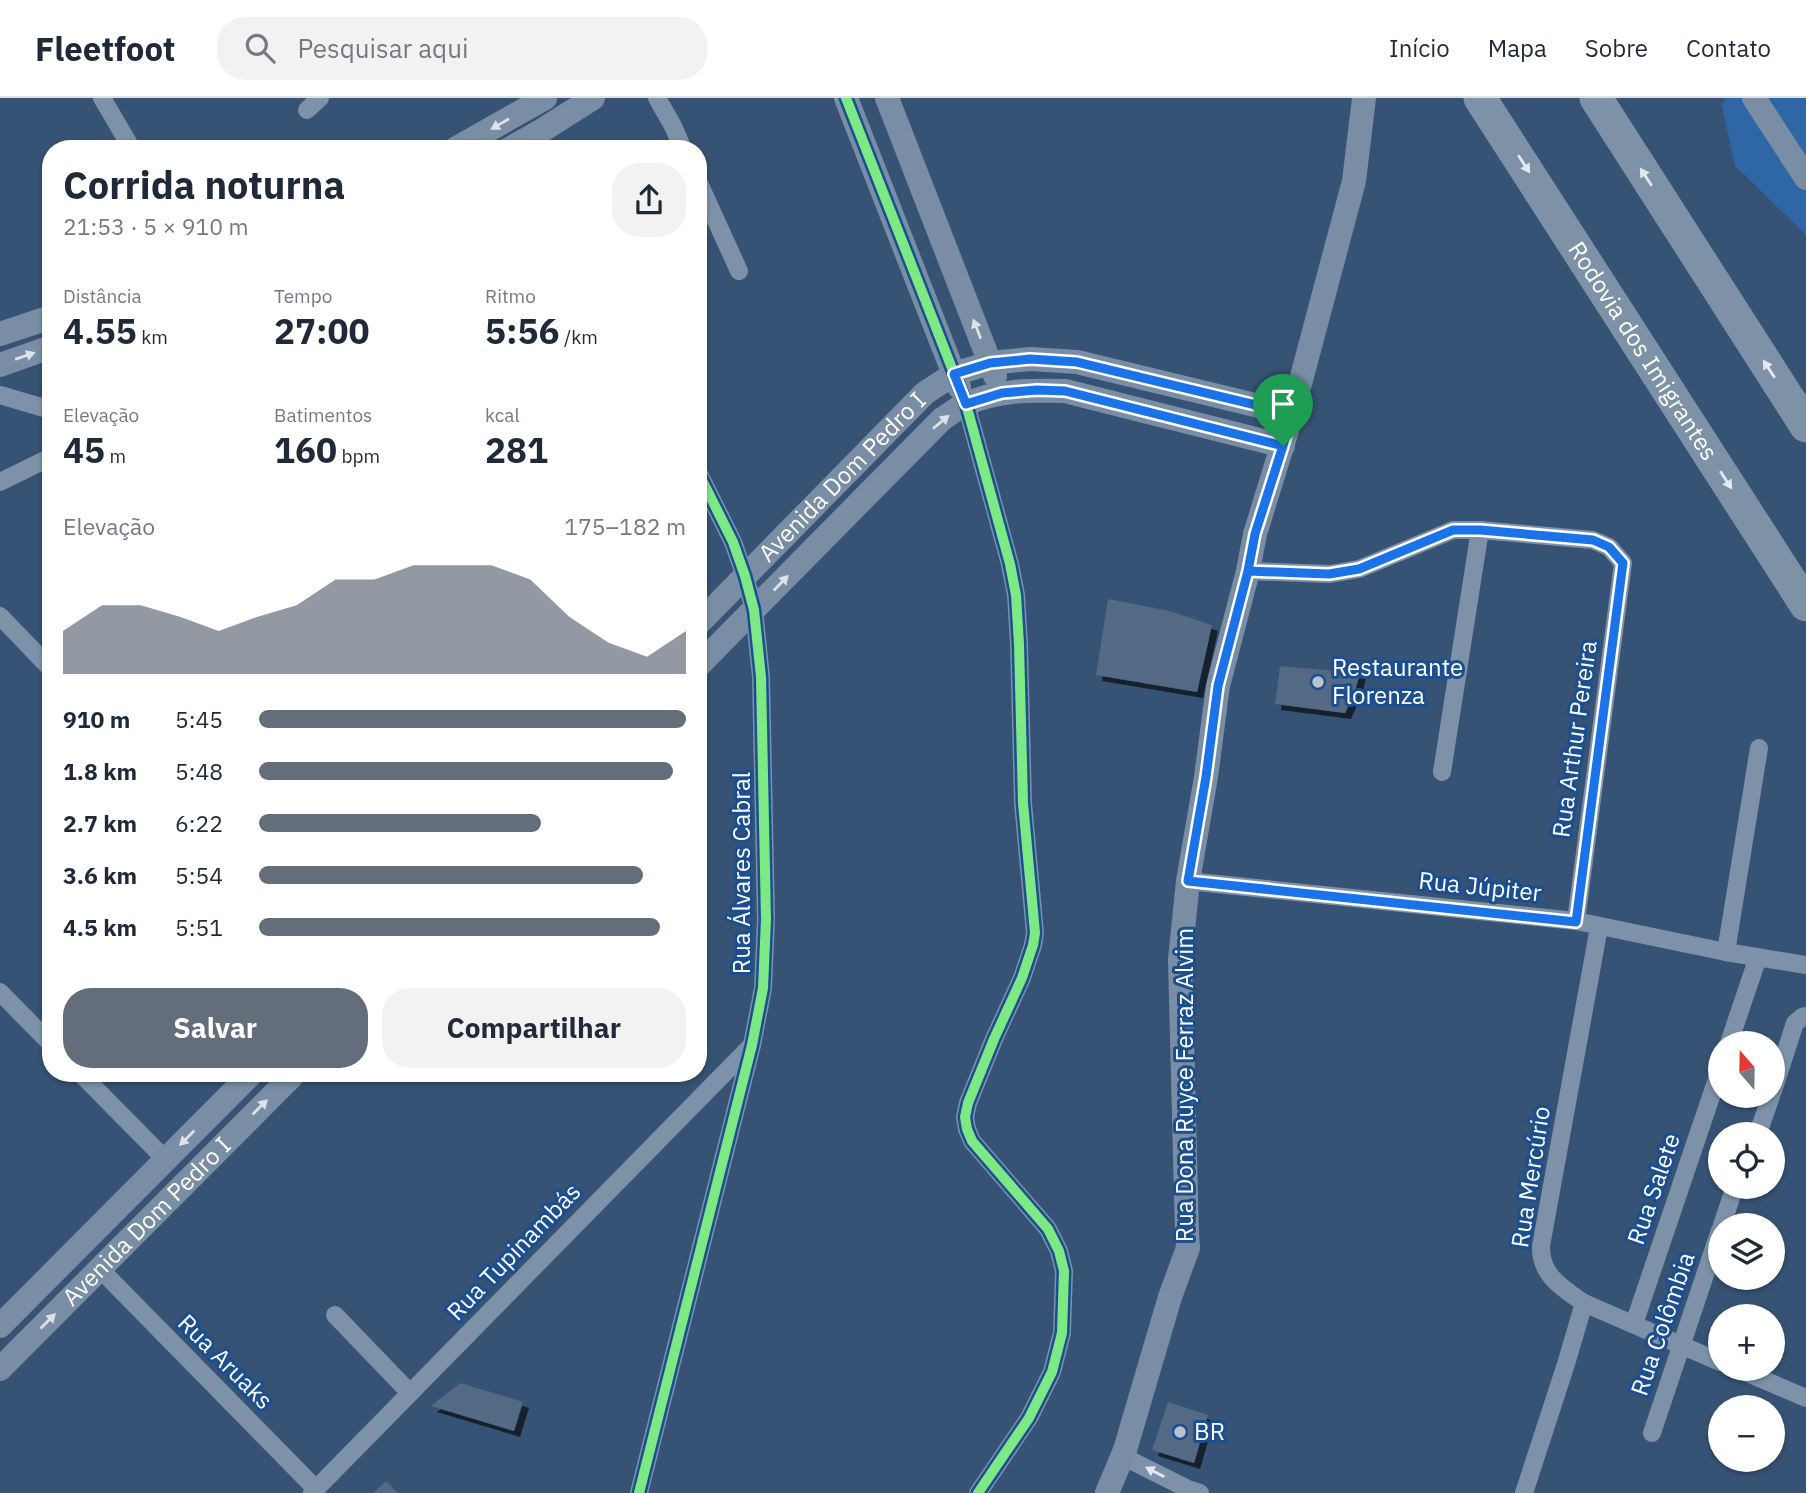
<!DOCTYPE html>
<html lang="pt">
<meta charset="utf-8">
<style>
:root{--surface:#fff;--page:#f2f2f3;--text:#1f2937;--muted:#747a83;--line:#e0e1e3;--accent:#646e7b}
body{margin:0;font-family:"IBM Plex Sans",sans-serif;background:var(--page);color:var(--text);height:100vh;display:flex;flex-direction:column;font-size:26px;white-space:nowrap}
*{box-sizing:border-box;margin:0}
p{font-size:23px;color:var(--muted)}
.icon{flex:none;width:38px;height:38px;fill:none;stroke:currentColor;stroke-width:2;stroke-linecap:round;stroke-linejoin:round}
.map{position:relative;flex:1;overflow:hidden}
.panel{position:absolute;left:42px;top:42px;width:665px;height:942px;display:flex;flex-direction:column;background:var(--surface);border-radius:28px;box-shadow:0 2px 5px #0004}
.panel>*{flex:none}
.needle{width:46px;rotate:340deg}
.buttons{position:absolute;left:1708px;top:933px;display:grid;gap:14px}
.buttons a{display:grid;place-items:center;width:77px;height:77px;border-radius:50%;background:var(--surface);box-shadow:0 2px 5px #0004;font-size:35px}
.pin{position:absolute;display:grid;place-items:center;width:60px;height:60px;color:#fff;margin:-72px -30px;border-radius:50% 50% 50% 0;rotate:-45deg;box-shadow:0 0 7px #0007}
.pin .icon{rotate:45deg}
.round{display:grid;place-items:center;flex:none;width:74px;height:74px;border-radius:28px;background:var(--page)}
.overview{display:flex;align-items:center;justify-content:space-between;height:119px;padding:0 21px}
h1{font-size:38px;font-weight:700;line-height:52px}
.metrics{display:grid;grid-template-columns:repeat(3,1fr);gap:10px;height:119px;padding:7px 21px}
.metrics div{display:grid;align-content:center}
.metrics b{font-size:35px;font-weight:700}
.metrics small{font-size:19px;font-weight:400}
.metrics p{font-size:19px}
.chart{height:196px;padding:14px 21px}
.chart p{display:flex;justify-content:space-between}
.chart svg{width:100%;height:126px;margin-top:7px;fill:var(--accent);opacity:.7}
.primary-button{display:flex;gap:14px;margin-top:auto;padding:14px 21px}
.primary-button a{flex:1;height:80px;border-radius:28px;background:var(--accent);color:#fff;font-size:28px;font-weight:700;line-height:80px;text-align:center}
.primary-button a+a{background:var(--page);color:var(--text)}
ul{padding:0 21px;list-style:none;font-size:23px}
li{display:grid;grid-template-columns:112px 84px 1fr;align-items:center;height:52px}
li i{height:18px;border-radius:9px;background:var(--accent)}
header{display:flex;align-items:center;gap:42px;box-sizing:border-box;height:98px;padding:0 35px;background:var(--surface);border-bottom:2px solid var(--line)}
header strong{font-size:33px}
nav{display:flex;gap:38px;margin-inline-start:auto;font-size:24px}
.search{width:490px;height:63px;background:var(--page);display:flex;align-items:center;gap:18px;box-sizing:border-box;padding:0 24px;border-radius:28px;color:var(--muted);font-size:26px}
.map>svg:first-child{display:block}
.green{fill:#2f66a5}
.building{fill:#526984;filter:url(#shadow)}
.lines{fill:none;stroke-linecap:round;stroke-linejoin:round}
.street{stroke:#7d92a8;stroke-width:18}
.secondary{stroke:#798da4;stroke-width:24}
.highway{stroke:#7e92a7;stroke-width:33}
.cycleway-casing{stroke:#1b4f8f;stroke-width:15}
.cycleway{stroke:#7ce984;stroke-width:10}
.oneway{fill:#dee2e8}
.oneway2{fill:#e5e9ed}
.oneway3{fill:#e5e9ee}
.route-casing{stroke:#fff;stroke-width:14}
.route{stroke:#1a73e8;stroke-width:9}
.poi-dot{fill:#b9c2ce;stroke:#1b4f8f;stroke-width:2.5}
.labels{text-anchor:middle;stroke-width:6;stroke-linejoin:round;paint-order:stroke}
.street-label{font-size:24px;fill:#fff;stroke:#1b4f8f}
.poi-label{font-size:24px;fill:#fff;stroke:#1b4f8f;text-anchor:start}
</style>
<header>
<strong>Fleetfoot</strong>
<div class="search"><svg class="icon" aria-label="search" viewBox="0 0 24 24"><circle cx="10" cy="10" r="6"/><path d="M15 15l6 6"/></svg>Pesquisar aqui</div>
<nav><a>Início</a><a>Mapa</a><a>Sobre</a><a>Contato</a></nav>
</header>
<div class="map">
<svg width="1806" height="1395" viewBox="0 0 1806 1395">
<defs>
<filter id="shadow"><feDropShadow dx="6" dy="6" stdDeviation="0" flood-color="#0009"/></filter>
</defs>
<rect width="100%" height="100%" fill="#365274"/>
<path class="green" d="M1725 0H1806V137L1735 68 1722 8Z"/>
<g class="building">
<path d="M1108 501 1170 513 1212 527 1197 594 1096 577Z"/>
<path d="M1280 568 1360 575 1355 593 1345 615 1275 606Z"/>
<path d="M460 1285 523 1304 514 1333 431 1308Z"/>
<path d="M1168 1304 1208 1317 1194 1365 1152 1352Z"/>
<path d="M386 1383 398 1395H373Z"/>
</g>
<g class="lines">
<g class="street">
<path d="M102 0 132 51"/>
<path d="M657 0 673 28 683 51"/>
<path d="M307 12 320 0"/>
<path d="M698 83 739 173"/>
<path d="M0 297 51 312"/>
<path d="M966 306 1010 466 1016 497 1019 546 1023 705 1035 835 1033 847 1022 880 994 941 968 1005 965 1019 967 1031 972 1043 1048 1131 1059 1153 1064 1173 1062 1235 1052 1274 1029 1320 978 1395"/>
<path d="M0 384 51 359"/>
<path d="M1248 473 1330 476 1359 471 1453 432H1480L1593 442 1609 449 1623 465 1576 823"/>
<path d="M0 518 51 571"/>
<path d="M1442 674 1480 432"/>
<path d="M1188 783 1576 823 1726 854 1806 867"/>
<path d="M1726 854 1759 650"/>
<path d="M0 894 51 946"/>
<path d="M1729 945 1758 859"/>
<path d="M80 975 166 1062"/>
<path d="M1773 993 1795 925 1802 919 1806 918"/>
<path d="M1754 1036 1761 1027 1771 998"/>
<path d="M1722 1127 1735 1088"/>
<path d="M100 1171 316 1391"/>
<path d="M1584 1205 1720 1264"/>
<path d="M335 1217 410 1295"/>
<path d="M1634 1226 1720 972"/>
<path d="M1736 1270 1806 1300"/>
<path d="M1652 1335 1720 1132"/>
<path d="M1122 1358 1188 1391 1200 1395"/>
<path d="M312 1395 752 947"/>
<path d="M639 1395 752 947 763 890 766 821 761 579 754 512 745 478 733 444 698 374"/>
<path d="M1524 1395 1566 1266 1584 1205C1562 1190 1540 1177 1541 1148L1599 829"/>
</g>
<g class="secondary">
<path d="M846 0 959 289"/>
<path d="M887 0 995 278"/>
<path d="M1754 0 1806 80"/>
<path d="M455 51 545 0"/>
<path d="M509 51 541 33 593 0"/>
<path d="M0 236 51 219"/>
<path d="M0 267 51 249"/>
<path id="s1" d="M698 526 925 295 954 276 990 265 1030 261 1077 264 1292 316"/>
<path d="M698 568 942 321C950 316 957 310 966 306 997 292 1031 292 1065 293L1283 348"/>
<path d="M0 1228 252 975"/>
<path id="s2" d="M0 1271 295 975"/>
<path d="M1107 1395 1125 1352 1170 1199 1188 1150 1187 1136 1180 861 1188 783 1206 679 1218 588 1248 473 1255 436 1292 316 1354 83 1364 0"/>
</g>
<g class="highway">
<path id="s3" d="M1480 0 1806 507"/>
<path d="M1596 0 1806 328"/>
</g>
<defs>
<g id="cycleway">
<path d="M846 0 966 306 1010 466 1016 497 1019 546 1023 705 1035 835 1033 847 1022 880 994 941 968 1005 965 1019 967 1031 972 1043 1048 1131 1059 1153 1064 1173 1062 1235 1052 1274 1029 1320 978 1395"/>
<path d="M639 1395 752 947 763 890 766 821 761 579 754 512 745 478 733 444 698 374"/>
</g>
</defs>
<use href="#cycleway" class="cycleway-casing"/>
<use href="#cycleway" class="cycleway"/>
</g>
<defs><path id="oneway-solid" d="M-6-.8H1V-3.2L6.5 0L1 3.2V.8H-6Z" transform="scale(1.75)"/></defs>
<g class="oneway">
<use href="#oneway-solid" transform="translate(500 26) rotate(150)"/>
<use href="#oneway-solid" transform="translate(977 231) rotate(-111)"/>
<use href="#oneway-solid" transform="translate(25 258) rotate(-19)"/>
<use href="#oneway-solid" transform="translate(941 324) rotate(-40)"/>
<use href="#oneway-solid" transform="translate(781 485) rotate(-46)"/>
<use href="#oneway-solid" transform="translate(260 1009) rotate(-45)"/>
<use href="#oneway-solid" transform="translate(187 1040) rotate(135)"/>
<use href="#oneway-solid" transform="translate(48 1223) rotate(-45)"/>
</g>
<g class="oneway2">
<use href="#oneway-solid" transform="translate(1524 66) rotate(57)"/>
<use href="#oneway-solid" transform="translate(1646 79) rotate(-123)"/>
<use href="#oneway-solid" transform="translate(1769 271) rotate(-123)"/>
<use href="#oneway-solid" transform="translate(1726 382) rotate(57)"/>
</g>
<use class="oneway3" href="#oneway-solid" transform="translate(1155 1374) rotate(-153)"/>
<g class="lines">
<defs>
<path id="route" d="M1283 348 1065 293 1037 292 1002 295 966 306 954 276 990 265 1030 261 1077 264 1293 316 1255 436 1248 473 1218 588 1206 679 1188 783 1576 824 1623 465 1609 449 1593 442 1480 432H1453L1359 471 1329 476 1248 473 1255 436 1283 348"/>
</defs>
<use href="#route" class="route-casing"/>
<use href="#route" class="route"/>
</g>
<g class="poi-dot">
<circle cx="1318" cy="584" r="7"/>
<circle cx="1180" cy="1334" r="7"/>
</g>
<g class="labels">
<g class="street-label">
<text dy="8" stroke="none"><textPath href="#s3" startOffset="301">Rodovia dos Imigrantes</textPath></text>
<text dy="8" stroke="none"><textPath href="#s1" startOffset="206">Avenida Dom Pedro I</textPath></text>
<text transform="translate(1575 641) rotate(-82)" y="8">Rua Arthur Pereira</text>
<text transform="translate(742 775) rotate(-90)" y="8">Rua Álvares Cabral</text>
<text transform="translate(1480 789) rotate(6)" y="8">Rua Júpiter</text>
<text transform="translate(1185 987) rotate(-90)" y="8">Rua Dona Ruyce Ferraz Alvim</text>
<text transform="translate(1531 1079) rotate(-81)" y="8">Rua Mercúrio</text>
<text transform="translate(1654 1091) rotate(-71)" y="8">Rua Salete</text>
<text dy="8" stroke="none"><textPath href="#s2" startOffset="208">Avenida Dom Pedro I</textPath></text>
<text transform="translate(514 1154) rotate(-46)" y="8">Rua Tupinambás</text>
<text transform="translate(1663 1226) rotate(-71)" y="8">Rua Colômbia</text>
<text transform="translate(225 1264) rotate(45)" y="8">Rua Aruaks</text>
</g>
<g class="poi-label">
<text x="1332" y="578">Restaurante<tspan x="1332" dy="28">Florenza</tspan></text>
<text x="1194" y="1342">BR</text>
</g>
</g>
</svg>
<div class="buttons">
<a><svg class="needle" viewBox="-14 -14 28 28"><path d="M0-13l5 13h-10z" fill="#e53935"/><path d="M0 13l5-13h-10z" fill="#747a83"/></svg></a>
<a><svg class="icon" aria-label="locate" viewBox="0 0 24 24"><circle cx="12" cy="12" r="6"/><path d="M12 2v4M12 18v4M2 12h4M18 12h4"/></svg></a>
<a><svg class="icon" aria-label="layers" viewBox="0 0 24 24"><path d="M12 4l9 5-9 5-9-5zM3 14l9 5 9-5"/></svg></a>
<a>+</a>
<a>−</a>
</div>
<div class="pin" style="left:1283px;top:348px;background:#1e9e55"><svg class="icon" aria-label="arrive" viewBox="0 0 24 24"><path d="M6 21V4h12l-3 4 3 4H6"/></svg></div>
<section class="panel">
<div class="overview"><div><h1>Corrida noturna</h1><p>21:53 · 5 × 910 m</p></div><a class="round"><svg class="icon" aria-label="share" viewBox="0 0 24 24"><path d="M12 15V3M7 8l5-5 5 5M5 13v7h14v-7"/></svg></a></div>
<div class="metrics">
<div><p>Distância</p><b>4.55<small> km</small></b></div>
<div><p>Tempo</p><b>27:00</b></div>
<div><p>Ritmo</p><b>5:56<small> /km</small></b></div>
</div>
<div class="metrics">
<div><p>Elevação</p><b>45<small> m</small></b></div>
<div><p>Batimentos</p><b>160<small> bpm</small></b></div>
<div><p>kcal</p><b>281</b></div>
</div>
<div class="chart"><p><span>Elevação</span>175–182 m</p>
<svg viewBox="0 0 160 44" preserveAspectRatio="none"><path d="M0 44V29L10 20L20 20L30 24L40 29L50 24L60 20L70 11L80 11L90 6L100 6L110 6L120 11L130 24L140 33L150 38L160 29V44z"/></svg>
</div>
<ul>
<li><b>910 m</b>5:45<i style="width:100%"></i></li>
<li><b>1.8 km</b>5:48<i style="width:97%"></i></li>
<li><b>2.7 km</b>6:22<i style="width:66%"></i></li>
<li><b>3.6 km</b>5:54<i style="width:90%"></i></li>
<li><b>4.5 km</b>5:51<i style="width:94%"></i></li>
</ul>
<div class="primary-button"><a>Salvar</a><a>Compartilhar</a></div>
</section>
</div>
